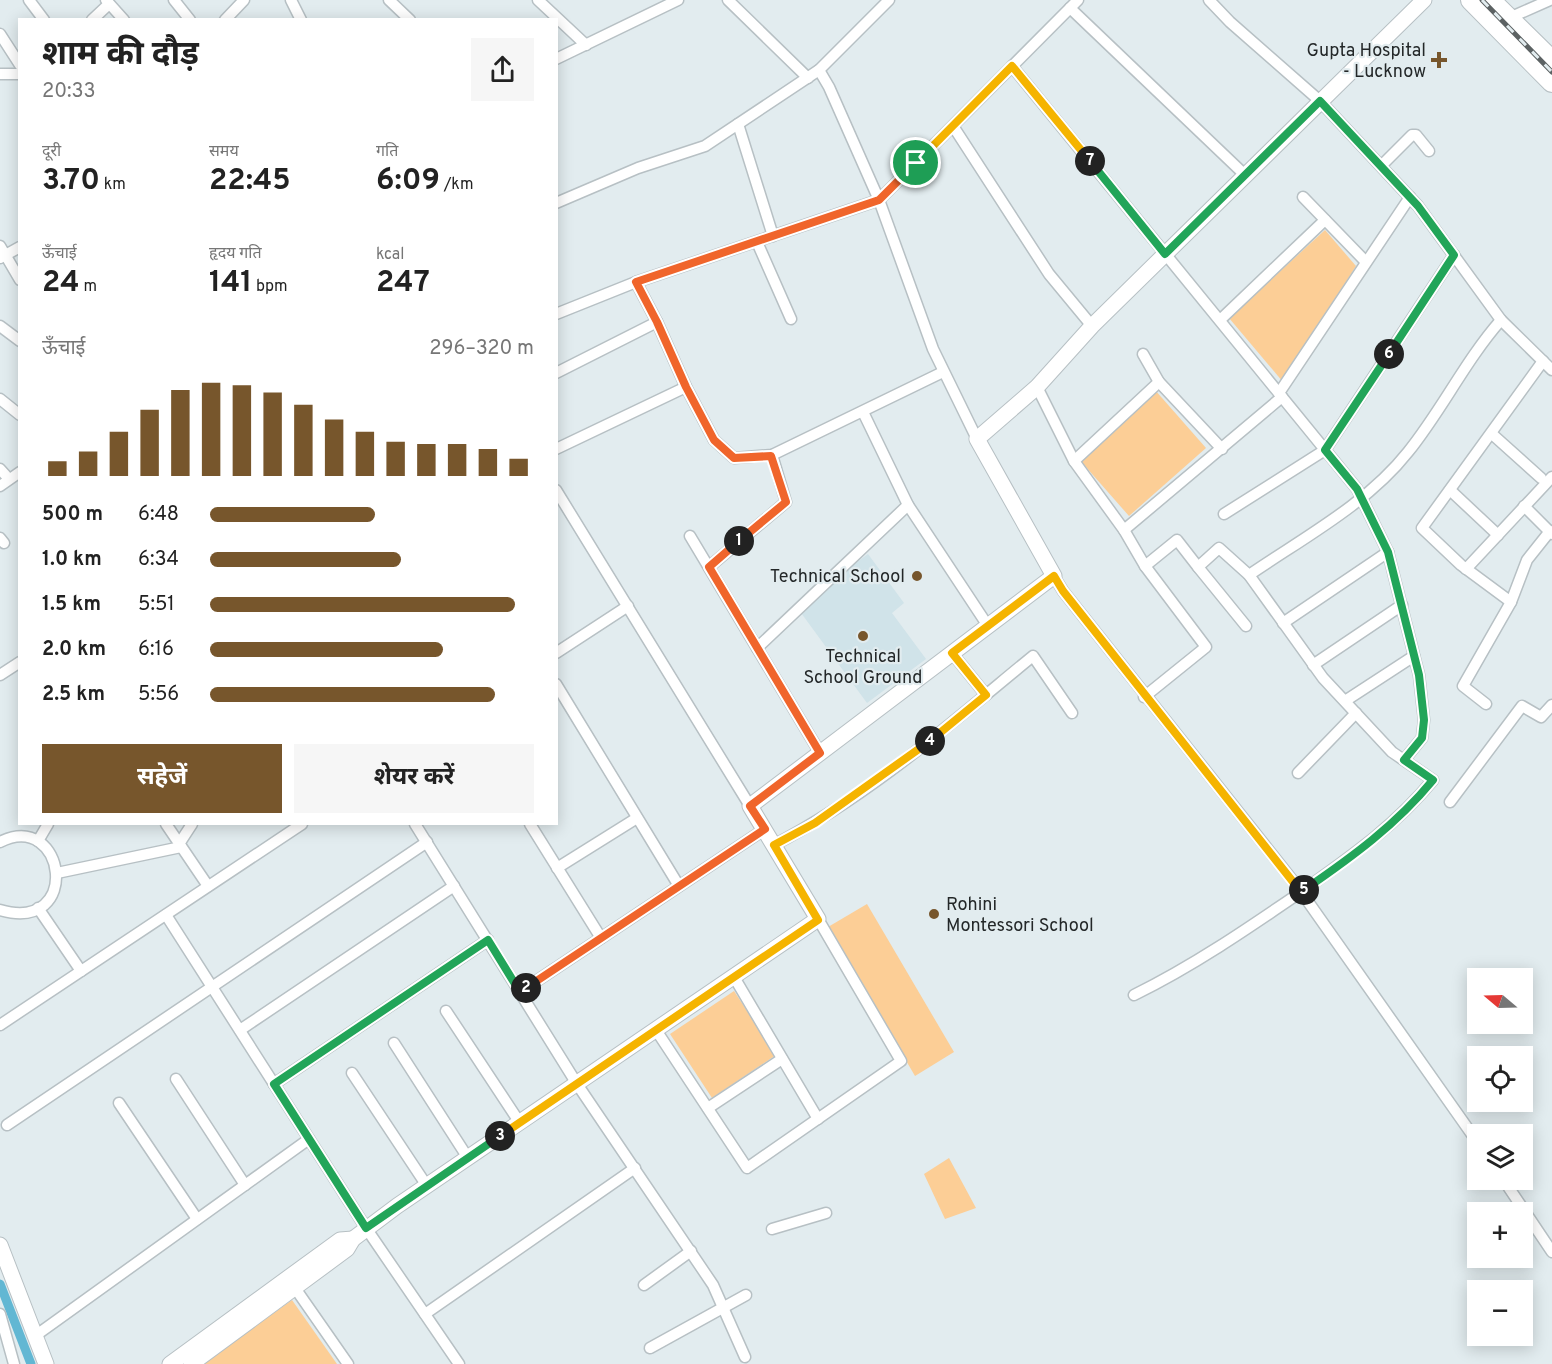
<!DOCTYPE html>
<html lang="hi">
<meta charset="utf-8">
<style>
:root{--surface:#fff;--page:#f6f6f6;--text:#222;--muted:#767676;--accent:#77562c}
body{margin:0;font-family:Overpass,"Noto Sans Devanagari",sans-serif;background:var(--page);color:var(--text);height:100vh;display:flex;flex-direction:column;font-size:22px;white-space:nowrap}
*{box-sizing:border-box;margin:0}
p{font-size:20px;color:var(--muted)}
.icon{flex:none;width:33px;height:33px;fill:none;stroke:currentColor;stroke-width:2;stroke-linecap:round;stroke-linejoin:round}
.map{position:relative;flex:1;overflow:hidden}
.sheet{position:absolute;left:18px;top:18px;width:540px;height:807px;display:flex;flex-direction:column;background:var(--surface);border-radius:0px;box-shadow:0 3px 15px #0003}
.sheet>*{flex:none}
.needle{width:39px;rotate:289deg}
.fabs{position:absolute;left:1467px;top:968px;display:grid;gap:12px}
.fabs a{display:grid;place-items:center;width:66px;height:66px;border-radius:0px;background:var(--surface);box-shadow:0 3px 15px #0003;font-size:30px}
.pin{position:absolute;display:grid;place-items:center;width:51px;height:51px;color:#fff;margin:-26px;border:3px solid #fff;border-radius:50%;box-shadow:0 2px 6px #0007}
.km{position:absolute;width:30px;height:30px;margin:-15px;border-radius:50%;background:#222;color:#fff;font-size:16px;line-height:30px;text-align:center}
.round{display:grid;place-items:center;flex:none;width:63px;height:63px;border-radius:0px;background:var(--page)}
.overview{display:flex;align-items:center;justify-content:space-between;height:102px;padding:0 24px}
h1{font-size:33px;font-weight:700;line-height:45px}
.stats{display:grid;grid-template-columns:repeat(3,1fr);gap:9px;height:102px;padding:6px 24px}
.stats div{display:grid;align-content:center}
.stats b{font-size:30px;font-weight:700}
.stats small{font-size:16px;font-weight:400}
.stats p{font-size:16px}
.chart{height:168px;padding:12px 24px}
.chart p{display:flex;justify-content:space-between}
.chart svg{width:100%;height:108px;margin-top:6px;stroke:var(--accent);stroke-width:6}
.button{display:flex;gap:12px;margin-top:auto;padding:12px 24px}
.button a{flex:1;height:69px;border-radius:0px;background:var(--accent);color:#fff;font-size:24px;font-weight:700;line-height:69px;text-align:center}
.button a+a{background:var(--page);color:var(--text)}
ul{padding:0 24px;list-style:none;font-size:20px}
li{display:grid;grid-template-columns:96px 72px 1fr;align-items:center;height:45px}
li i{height:15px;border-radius:8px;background:var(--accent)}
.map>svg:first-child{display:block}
.built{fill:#d0e3e9}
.green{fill:#fcce96}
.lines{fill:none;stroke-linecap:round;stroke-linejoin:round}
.canal{stroke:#62b7d3;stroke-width:9}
.street-casing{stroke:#b7c0c4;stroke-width:13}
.secondary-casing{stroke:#b7c0c4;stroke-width:17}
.highway-casing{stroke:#b7c0c4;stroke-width:22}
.street{stroke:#fff;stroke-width:10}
.secondary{stroke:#fff;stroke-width:15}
.highway{stroke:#fff;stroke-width:20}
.rail-casing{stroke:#5c6263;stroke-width:5}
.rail{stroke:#e2ecef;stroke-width:3;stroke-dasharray:9;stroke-linecap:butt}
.split-1-casing{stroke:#fff;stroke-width:12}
.split-2-casing{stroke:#fff;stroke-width:12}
.split-3-casing{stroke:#fff;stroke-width:12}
.split-4-casing{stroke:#fff;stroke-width:12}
.split-5-casing{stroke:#fff;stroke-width:12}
.split-6-casing{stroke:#fff;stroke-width:12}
.split-7-casing{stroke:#fff;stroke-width:12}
.split-8-casing{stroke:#fff;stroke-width:12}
.split-1{stroke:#f0652b;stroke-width:8}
.split-2{stroke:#f0652b;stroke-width:8}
.split-3{stroke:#22a559;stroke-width:8}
.split-4{stroke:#f5b400;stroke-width:8}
.split-5{stroke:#f5b400;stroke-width:8}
.split-6{stroke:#22a559;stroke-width:8}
.split-7{stroke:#22a559;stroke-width:8}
.split-8{stroke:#f5b400;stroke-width:8}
.poi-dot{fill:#77562c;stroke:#e2ecef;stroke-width:2}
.labels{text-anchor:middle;stroke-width:4.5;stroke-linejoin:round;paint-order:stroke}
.poi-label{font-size:18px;fill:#232728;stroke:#e2ecef;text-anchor:end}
</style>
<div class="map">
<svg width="1552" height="1364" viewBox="0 0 1552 1364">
<rect width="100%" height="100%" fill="#e2ecef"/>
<path class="built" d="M868 554 904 603 892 613 926 659 867 703 796 606Z"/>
<g class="green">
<path d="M1325 230 1356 266 1283 382 1229 318Z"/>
<path d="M1155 390 1206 448 1129 516 1078 458Z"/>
<path d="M867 904 954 1052 915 1076 828 927Z"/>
<path d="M734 991 776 1055 712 1098 670 1034Z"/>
<path d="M949 1158 976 1208 945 1219 924 1174Z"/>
<path d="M292 1300 337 1364H202Z"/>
</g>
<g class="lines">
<path class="canal" d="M0 1284 31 1364"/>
<defs>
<g id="street">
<path d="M29 0 44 20"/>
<path d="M106 0 124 20"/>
<path d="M174 0 190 20"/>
<path d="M291 0 301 20"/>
<path d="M389 0 410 20"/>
<path d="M538 0 586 45"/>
<path d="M728 0 808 78"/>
<path d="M1209 0 1230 22 1320 101 1418 206 1501 320 1552 370"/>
<path d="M1070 8 1245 175"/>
<path d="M1509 18 1550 0"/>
<path d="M92 20 109 4"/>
<path d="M225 20 244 0"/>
<path d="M0 34 20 65"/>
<path d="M556 59 678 0"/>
<path d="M1012 66 1357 489 1388 552 1419 675 1424 720 1422 738 1404 760"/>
<path d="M819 70 829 87 879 200 933 349 977 439"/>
<path d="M0 74H20"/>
<path d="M738 124 773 236"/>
<path d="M953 126 1049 274 1092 326"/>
<path d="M1381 166 1412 135H1416L1429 151"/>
<path d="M1303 197 1366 262"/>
<path d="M556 203 638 168 705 146 819 70 889 0"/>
<path d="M757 242 791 319"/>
<path d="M0 246 20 280"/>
<path d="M0 258 20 247"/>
<path d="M636 282 657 322 686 387 714 440 734 458 772 455 943 372"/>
<path d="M556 314 636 282 879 200 1078 0"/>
<path d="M1220 320 1325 220"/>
<path d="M0 326 20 341"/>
<path d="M1143 354 1159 382 1222 449"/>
<path d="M556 373 657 322"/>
<path d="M1037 387 1074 461 1124 530 1145 566 1206 647 1144 697"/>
<path d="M1279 393 1410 197"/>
<path d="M0 399 20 415"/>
<path d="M863 412 908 505 988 626"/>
<path d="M1492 434 1541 478"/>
<path d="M556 449 686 387"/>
<path d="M1074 461 1159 382"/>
<path d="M0 469 9 479"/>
<path d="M0 486 20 472"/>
<path d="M556 490 750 806"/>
<path d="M1450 490 1498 535"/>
<path d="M1524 506 1552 534"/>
<path d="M1224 514 1325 450 1454 255"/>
<path d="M1124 530 1282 397"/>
<path d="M690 536 820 753"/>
<path d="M0 538 4 543"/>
<path d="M1145 566 1177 540 1198 567"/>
<path d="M709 567 786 502 772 455"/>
<path d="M1466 569 1552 477"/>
<path d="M1249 575C1303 538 1367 504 1408 452 1442 410 1465 361 1501 320"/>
<path d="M1054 576 1063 591 1297 886 1478 1143"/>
<path d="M1511 602 1461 565 1422 528 1543 361"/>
<path d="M1283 623 1388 552"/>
<path d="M757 648 908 505"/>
<path d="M556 653 628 606"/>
<path d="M952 653 986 695"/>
<path d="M1313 665 1402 605"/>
<path d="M0 675 20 662"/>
<path d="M556 684 679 886"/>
<path d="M1345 701 1414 656"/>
<path d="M1486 704 1463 686 1511 602 1527 560 1550 531"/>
<path d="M1298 773 1356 713"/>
<path d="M1450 802 1522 706 1541 717 1552 705"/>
<path d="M166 824 208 886"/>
<path d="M415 824 577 1084 713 1285 745 1357"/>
<path d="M530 824 601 938"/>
<path d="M38 841 48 824"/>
<path d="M0 842C66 809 83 934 0 910"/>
<path d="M179 844 192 824"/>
<path d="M774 845C870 795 950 724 1033 656L1072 713"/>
<path d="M557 868 637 818"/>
<path d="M57 873 181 847"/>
<path d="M38 908 81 971"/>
<path d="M166 915 366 1228 459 1364"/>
<path d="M734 977 818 1119"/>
<path d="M520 992 765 829"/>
<path d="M1134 995C1193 966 1247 929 1301 892 1350 857 1394 827 1433 780L1392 752 1323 678 1249 575 1219 548 1198 567 1246 626"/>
<path d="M446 1011 520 1123"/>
<path d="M0 1025 302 824"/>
<path d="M240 1030 454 886"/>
<path d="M656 1030 747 1168 901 1061 818 919"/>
<path d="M394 1043 468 1158"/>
<path d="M352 1073 427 1186"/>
<path d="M176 1079 245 1185"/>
<path d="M274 1084 488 940"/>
<path d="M119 1103 197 1219"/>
<path d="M708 1108 782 1059"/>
<path d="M7 1125 427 842"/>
<path d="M1503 1179 1552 1252"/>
<path d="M772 1229 826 1213"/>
<path d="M644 1285 691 1251"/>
<path d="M295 1288 348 1364"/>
<path d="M0 1314 14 1364"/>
<path d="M425 1314 635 1168"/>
<path d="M35 1336 309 1139"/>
<path d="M650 1348 746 1295"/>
</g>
<g id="secondary">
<path d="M0 1245 46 1364"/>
<path d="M170 1364 340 1240 353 1239"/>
<path d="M191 1364 347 1249 353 1239 397 1206 818 919 750 806 1054 576 977 439 1037 387 1092 326 1424 0"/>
</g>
<g id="highway">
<path d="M1471 0 1552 82"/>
<path d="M1490 0 1552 61"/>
</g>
</defs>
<use href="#street" class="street-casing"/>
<use href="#secondary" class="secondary-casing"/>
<use href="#highway" class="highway-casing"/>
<use href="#street" class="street"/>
<use href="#secondary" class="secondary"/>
<use href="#highway" class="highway"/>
<defs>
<path id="rail" d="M1482 0 1552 72"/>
</defs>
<use href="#rail" class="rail-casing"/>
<use href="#rail" class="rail"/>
</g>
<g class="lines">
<defs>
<path id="split-1" d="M739 541 786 502 771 456 734 458 714 440 686 387 657 322 636 282 879 200 916 163"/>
<path id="split-2" d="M526 988 765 829 750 806 820 753 709 567 739 541"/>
<path id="split-3" d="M500 1136 366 1228 274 1084 488 940 520 992 526 988"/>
<path id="split-4" d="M500 1136 818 920 774 845 815 823 930 741"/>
<path id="split-5" d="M930 741 986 695 952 653 1054 576 1063 591 1301 892 1304 890"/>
<path id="split-6" d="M1304 890C1352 857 1396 825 1433 780L1404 760 1422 738 1424 720 1419 675 1388 552 1357 489 1325 450 1389 354"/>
<path id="split-7" d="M1090 161 1165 254 1320 101 1418 206 1454 255 1389 354"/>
<path id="split-8" d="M916 163 1012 66 1090 161"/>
</defs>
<use href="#split-1" class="split-1-casing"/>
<use href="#split-2" class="split-2-casing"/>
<use href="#split-3" class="split-3-casing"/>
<use href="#split-4" class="split-4-casing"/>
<use href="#split-5" class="split-5-casing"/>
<use href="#split-6" class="split-6-casing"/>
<use href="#split-7" class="split-7-casing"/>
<use href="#split-8" class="split-8-casing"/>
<use href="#split-1" class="split-1"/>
<use href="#split-2" class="split-2"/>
<use href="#split-3" class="split-3"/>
<use href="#split-4" class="split-4"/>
<use href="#split-5" class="split-5"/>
<use href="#split-6" class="split-6"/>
<use href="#split-7" class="split-7"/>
<use href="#split-8" class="split-8"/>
</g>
<g class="poi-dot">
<path d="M1436 51h6v6h6v6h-6v6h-6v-6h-6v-6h6z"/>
<circle cx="917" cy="576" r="6"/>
<circle cx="863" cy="636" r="6"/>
<circle cx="934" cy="914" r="6"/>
</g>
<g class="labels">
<g class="poi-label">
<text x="1426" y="56">Gupta Hospital<tspan x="1426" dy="21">- Lucknow</tspan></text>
<text x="905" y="582">Technical School</text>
<text x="863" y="662" text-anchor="middle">Technical<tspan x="863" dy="21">School Ground</tspan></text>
<text x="946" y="910" text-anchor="start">Rohini<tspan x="946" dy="21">Montessori School</tspan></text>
</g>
</g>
</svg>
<div class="fabs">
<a><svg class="needle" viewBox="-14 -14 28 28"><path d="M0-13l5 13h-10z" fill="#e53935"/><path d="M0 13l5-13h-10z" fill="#767676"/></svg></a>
<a><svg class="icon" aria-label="locate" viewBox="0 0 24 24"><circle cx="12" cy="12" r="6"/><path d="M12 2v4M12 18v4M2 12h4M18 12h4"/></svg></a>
<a><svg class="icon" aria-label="layers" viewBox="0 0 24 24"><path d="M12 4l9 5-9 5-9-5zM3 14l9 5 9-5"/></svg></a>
<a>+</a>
<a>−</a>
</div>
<div class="pin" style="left:916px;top:163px;background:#1e9e55"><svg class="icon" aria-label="arrive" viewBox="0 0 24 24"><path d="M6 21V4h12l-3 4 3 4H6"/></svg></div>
<b class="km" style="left:739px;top:541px">1</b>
<b class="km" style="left:526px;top:988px">2</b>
<b class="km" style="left:500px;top:1136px">3</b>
<b class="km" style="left:930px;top:741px">4</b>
<b class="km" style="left:1304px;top:890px">5</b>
<b class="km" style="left:1389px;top:354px">6</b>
<b class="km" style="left:1090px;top:161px">7</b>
<section class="sheet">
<div class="overview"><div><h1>शाम की दौड़</h1><p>20:33</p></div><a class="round"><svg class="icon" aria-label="share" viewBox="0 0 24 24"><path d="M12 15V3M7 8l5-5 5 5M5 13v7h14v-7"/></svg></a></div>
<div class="stats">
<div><p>दूरी</p><b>3.70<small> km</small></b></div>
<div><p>समय</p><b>22:45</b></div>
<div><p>गति</p><b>6:09<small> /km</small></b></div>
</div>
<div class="stats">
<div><p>ऊँचाई</p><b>24<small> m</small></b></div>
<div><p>हृदय गति</p><b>141<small> bpm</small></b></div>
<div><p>kcal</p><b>247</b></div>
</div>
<div class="chart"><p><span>ऊँचाई</span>296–320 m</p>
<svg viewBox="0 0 160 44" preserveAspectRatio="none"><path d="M5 44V38M15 44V34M25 44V26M35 44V17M45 44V9M55 44V6M65 44V7M75 44V10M85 44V15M95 44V21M105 44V26M115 44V30M125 44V31M135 44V31M145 44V33M155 44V37"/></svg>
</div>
<ul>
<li><b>500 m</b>6:48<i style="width:51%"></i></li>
<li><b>1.0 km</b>6:34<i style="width:59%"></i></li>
<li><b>1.5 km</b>5:51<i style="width:94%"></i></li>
<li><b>2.0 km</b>6:16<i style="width:72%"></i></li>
<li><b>2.5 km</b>5:56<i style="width:88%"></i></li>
</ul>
<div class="button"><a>सहेजें</a><a>शेयर करें</a></div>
</section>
</div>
